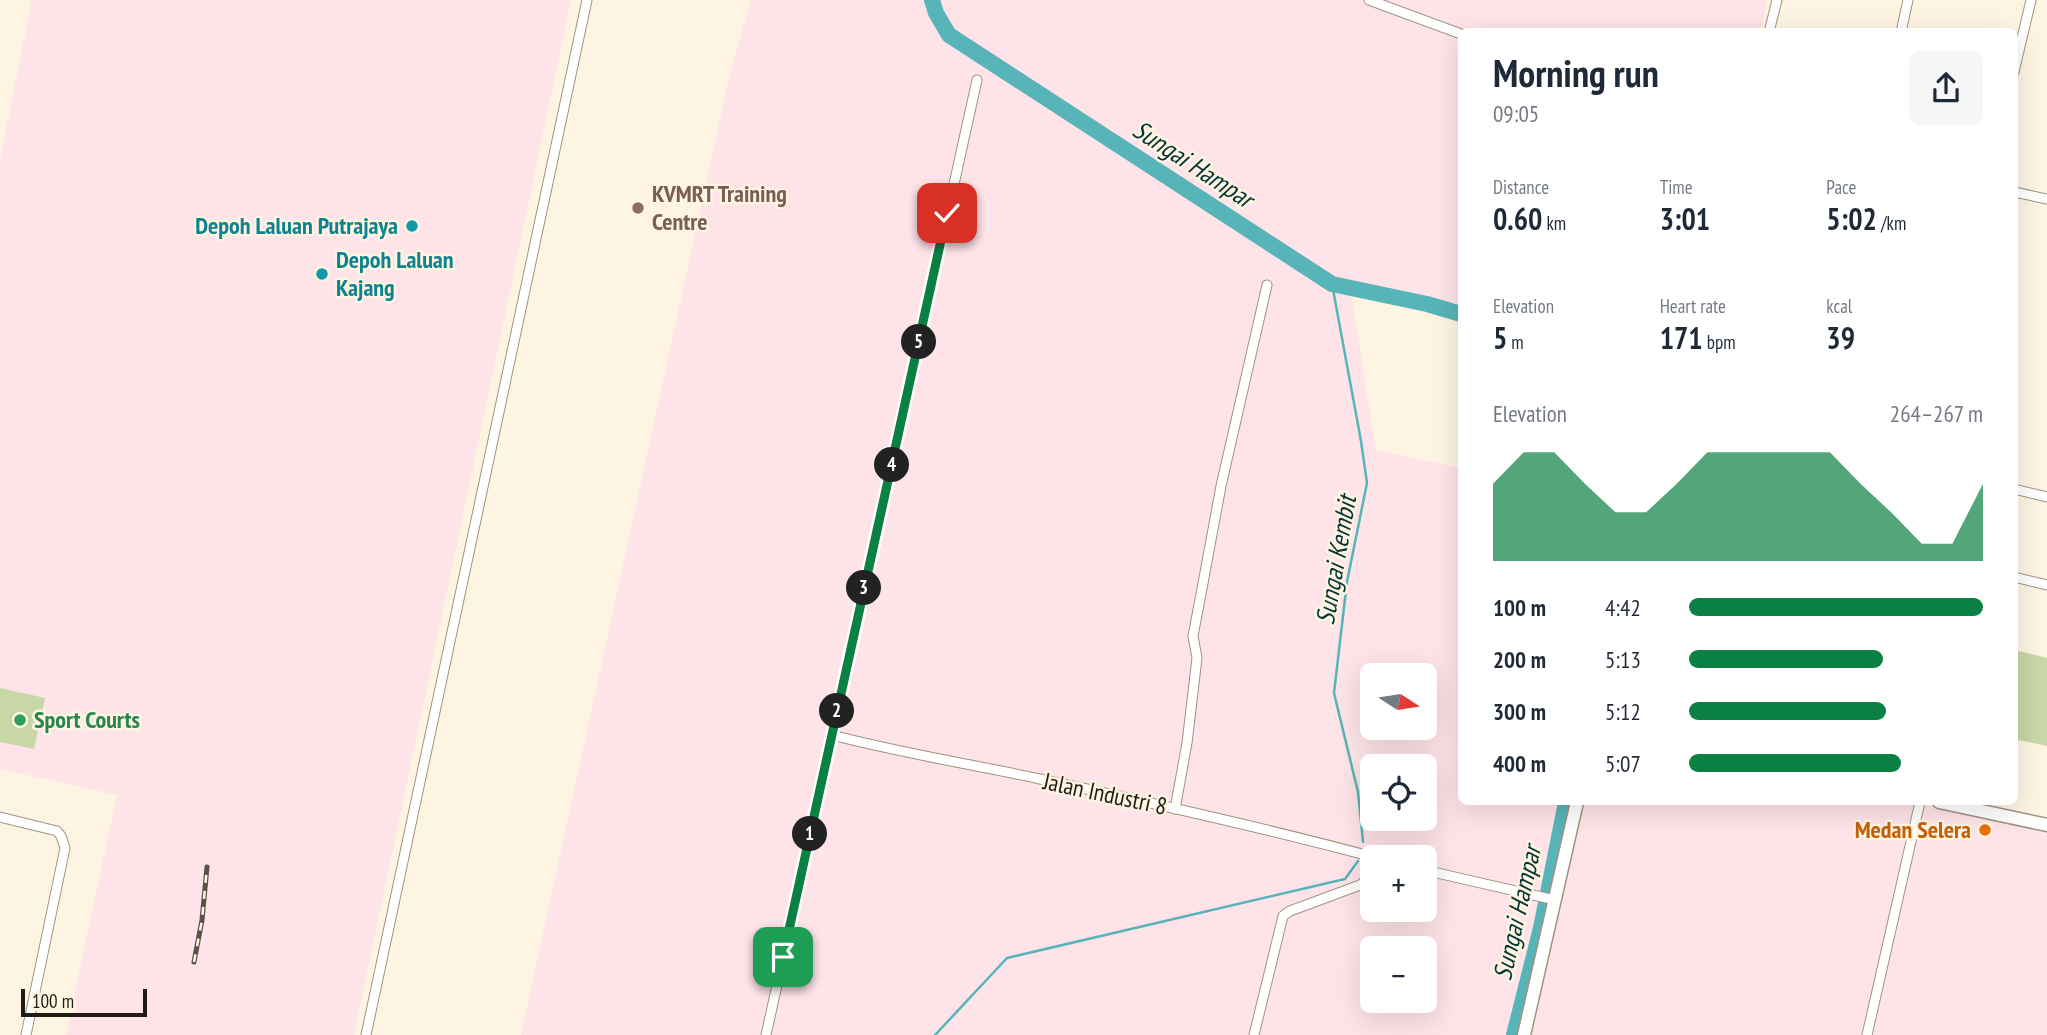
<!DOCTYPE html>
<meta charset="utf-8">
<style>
:root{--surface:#fff;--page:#f6f6f7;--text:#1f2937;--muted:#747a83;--accent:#0b8043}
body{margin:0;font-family:"PT Sans Narrow",sans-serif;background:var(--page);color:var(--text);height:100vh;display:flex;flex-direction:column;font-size:26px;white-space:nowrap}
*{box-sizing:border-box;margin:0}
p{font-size:23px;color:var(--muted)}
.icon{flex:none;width:38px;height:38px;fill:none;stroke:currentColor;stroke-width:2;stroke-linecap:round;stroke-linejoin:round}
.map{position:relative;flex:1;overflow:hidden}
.details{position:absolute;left:1458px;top:28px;width:560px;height:777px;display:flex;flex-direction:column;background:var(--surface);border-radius:10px;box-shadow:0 7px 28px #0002}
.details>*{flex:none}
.needle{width:46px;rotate:102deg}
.fabs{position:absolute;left:1360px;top:663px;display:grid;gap:14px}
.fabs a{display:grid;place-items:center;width:77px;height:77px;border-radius:10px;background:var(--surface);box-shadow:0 7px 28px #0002;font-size:35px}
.scale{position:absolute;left:21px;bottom:18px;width:126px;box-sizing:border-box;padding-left:7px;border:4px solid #211d15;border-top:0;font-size:19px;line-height:24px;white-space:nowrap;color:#211d15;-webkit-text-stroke:5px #fef4e2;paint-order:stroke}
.pin{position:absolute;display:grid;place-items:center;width:60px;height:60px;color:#fff;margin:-30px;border-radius:14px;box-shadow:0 4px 10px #0006}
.km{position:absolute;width:35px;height:35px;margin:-18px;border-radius:50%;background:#222;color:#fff;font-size:19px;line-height:35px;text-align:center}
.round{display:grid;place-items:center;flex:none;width:74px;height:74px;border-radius:10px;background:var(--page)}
.head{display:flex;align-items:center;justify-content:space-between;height:119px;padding:0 35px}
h1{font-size:38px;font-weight:800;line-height:52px}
.figures{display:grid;grid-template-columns:repeat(3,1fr);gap:10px;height:119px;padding:7px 35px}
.figures div{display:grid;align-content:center}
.figures b{font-size:30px;font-weight:800}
.figures small{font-size:19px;font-weight:400}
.figures p{font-size:19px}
.chart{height:196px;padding:14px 35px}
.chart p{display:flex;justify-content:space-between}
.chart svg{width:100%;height:126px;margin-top:7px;fill:var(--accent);opacity:.7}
ul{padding:0 35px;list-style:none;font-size:23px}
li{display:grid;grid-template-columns:112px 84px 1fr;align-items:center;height:52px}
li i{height:18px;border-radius:9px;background:var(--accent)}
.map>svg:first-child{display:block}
.industrial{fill:#fee3e8;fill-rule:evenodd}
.green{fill:#c9d6a5}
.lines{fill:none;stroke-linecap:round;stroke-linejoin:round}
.stream{stroke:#57b4b8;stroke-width:2.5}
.river{stroke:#57b4b8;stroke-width:16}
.street-casing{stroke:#a09480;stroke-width:11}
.secondary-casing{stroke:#a09480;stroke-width:15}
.street{stroke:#fff;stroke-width:9}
.secondary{stroke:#fff;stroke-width:12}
.rail-casing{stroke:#585248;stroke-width:5}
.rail{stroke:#fef4e2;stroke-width:2.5;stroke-dasharray:8;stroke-linecap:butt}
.route-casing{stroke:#fff;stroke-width:14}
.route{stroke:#0b8043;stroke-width:9}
.education-dot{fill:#8d6e63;stroke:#fef4e2;stroke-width:2.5}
.culture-dot{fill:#0f9aa8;stroke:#fef4e2;stroke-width:2.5}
.leisure-dot{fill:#2e9e5b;stroke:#fef4e2;stroke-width:2.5}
.food-dot{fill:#e8710a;stroke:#fef4e2;stroke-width:2.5}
.labels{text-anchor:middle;stroke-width:5;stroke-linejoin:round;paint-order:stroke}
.education-label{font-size:24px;font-weight:bold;fill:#785e54;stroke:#fef4e2;text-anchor:start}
.culture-label{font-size:24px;font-weight:bold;fill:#0d838f;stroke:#fef4e2;text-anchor:end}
.leisure-label{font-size:24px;font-weight:bold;fill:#27864d;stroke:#fef4e2;text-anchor:start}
.street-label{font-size:24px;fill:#211d15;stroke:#fef4e2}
.food-label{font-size:24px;font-weight:bold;fill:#c56008;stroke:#fef4e2;text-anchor:end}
.water-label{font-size:26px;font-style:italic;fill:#053436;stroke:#fef4e2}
</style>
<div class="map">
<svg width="2047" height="1035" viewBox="0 0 2047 1035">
<rect width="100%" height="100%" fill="#fef4e2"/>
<g class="industrial">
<path d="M32 0H571L354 1035H66L117 795 0 769V159Z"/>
<path d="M751 0H1768L1760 31 1461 32V321L1444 315 1351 295 1376 450 1461 468V802H1909L2047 830V1035H521L729 78ZM1372 676H1424V728H1372ZM1372 766H1424V819H1372ZM1372 858H1424V910H1372ZM1372 948H1424V1001H1372Z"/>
</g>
<g class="green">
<path d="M2014 650 2047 658V746L2014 739Z"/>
<path d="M0 688 45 698 34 749 0 742Z"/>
</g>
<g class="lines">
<g class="stream">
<path d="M1332 284 1361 441 1367 483 1347 582 1334 693 1358 792 1363 842"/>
<path d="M935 1035 1007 958 1345 879 1358 861"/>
</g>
<g class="river">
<path d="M932 0 936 13 949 35 1332 284 1427 304 1461 314"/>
<path d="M1514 1035 1541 928 1566 802"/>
</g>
<defs>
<g id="street">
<path d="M1369 0 1461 34"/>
<path d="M1769 32 1777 0"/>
<path d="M1901 32 1908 0"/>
<path d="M2014 72 2031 0"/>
<path d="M2014 192 2047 199"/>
<path d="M2014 489 2047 497"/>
<path d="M2014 577 2047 585"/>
<path d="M832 735C901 753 970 764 1040 779 1153 803 1266 828 1377 858"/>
<path d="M1175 809 1187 743 1197 658 1193 636 1201 594 1221 486 1267 285"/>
<path d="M0 817 57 831 61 836 65 848 26 1035"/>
<path d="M1424 870 1555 900"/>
<path d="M366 1035 587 0"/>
<path d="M766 1035 977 80"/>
<path d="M1254 1035 1283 916 1290 911 1360 885 1372 876"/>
<path d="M1867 1035 1920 802"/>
</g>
<g id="secondary">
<path d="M1939 802 2047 825"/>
<path d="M1524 1035 1577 802"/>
</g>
</defs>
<use href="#street" class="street-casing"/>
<use href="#secondary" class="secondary-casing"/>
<use href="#street" class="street"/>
<use href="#secondary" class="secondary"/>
<defs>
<path id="rail" d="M194 962 202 920 207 867"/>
</defs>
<use href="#rail" class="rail-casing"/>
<use href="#rail" class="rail"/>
</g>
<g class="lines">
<defs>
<path id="route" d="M783 957 947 213"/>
</defs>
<use href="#route" class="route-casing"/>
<use href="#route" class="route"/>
</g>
<circle class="education-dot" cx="638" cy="208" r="7"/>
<g class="culture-dot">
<circle cx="412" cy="226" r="7"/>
<circle cx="322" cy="274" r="7"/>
</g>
<circle class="leisure-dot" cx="20" cy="720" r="7"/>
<circle class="food-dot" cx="1985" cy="830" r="7"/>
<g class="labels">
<g class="education-label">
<text x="652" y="202">KVMRT Training<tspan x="652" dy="28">Centre</tspan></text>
</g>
<g class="culture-label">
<text x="398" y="234">Depoh Laluan Putrajaya</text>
<text x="336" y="268" text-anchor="start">Depoh Laluan<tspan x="336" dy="28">Kajang</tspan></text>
</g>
<g class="leisure-label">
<text x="34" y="728">Sport Courts</text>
</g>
<g class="street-label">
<text transform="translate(1105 794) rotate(12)" y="8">Jalan Industri 8</text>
</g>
<g class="food-label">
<text x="1971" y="838">Medan Selera</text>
</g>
<g class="water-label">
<text transform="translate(1193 164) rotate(33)" y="9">Sungai Hampar</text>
<text transform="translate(1336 560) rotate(-80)" y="9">Sungai Kembit</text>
<text transform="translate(1517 913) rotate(-77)" y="9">Sungai Hampar</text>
</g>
</g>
</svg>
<div class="fabs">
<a><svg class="needle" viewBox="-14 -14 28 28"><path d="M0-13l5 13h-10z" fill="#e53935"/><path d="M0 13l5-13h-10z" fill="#747a83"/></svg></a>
<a><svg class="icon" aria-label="locate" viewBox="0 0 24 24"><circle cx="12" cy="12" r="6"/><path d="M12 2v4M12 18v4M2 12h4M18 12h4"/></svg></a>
<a>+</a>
<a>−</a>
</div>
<div class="scale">100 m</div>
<div class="pin" style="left:783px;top:957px;background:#1e9e55"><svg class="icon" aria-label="arrive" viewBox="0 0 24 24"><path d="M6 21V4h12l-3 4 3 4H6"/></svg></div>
<div class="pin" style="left:947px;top:213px;background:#d93025"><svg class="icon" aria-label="check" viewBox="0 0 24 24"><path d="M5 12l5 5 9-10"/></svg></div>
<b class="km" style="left:810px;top:834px">1</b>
<b class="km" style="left:837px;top:711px">2</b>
<b class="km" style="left:864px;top:588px">3</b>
<b class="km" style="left:892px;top:465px">4</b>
<b class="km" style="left:919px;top:342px">5</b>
<section class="details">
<div class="head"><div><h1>Morning run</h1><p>09:05</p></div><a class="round"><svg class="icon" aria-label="share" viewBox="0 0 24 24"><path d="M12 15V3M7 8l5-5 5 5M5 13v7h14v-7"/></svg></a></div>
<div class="figures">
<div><p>Distance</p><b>0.60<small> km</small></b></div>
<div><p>Time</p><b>3:01</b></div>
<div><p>Pace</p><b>5:02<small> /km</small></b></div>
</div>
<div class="figures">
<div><p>Elevation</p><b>5<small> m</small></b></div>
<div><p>Heart rate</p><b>171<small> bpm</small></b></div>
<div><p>kcal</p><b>39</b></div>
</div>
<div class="chart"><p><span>Elevation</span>264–267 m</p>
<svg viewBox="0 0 160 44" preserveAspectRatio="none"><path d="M0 44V17L10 6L20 6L30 17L40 27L50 27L60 17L70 6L80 6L90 6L100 6L110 6L120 17L130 27L140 38L150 38L160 17V44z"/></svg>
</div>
<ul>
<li><b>100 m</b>4:42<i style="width:100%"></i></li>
<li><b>200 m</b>5:13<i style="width:66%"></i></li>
<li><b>300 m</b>5:12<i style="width:67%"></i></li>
<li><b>400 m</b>5:07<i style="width:72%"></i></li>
</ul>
</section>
</div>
